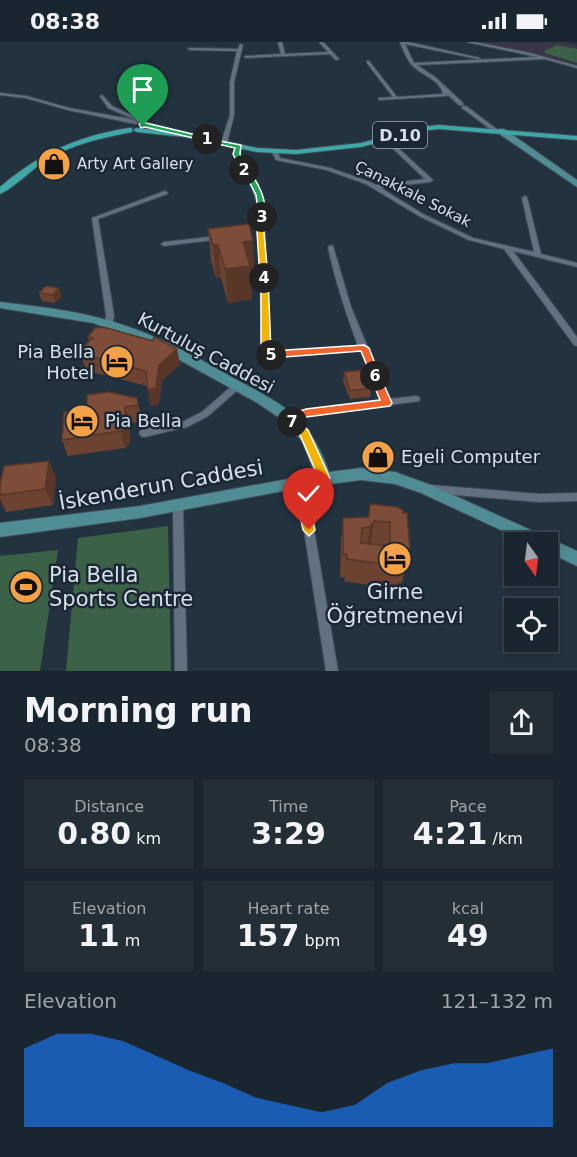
<!DOCTYPE html>
<meta charset="utf-8">
<style>
:root{--surface:#1a262f;--page:#232e37;--text:#f1f3f6;--muted:#9fa5aa;--line:#38434b;--accent:#1a73e8}
body{margin:0;font-family:"DejaVu Sans",sans-serif;background:var(--page);color:var(--text);height:100vh;display:flex;flex-direction:column;font-size:22px;white-space:nowrap}
*{box-sizing:border-box;margin:0}
p{font-size:20px;color:var(--muted)}
.icon{flex:none;width:33px;height:33px;fill:none;stroke:currentColor;stroke-width:2;stroke-linecap:round;stroke-linejoin:round}
.map{position:relative;height:629px;overflow:hidden}
.details{display:flex;flex-direction:column;background:var(--surface);flex:1}
.details>*{flex:none}
.needle{width:39px;rotate:166deg}
.fabs{position:absolute;left:504px;top:490px;display:grid;gap:12px}
.fabs a{display:grid;place-items:center;width:54px;height:54px;border-radius:0px;background:var(--surface);box-shadow:0 3px 9px #0003,0 0 0 2px var(--line);font-size:30px}
.pin{position:absolute;display:grid;place-items:center;width:51px;height:51px;color:#fff;margin:-62px -26px;border-radius:50% 50% 50% 0;rotate:-45deg;box-shadow:0 0 6px #0007}
.pin .icon{rotate:45deg}
.km{position:absolute;width:30px;height:30px;margin:-15px;border-radius:50%;background:#222;color:#fff;font-size:16px;line-height:30px;text-align:center}
.round{display:grid;place-items:center;flex:none;width:63px;height:63px;border-radius:0px;background:var(--page)}
.head{display:flex;align-items:center;justify-content:space-between;height:102px;padding:0 24px}
h1{font-size:33px;font-weight:800;line-height:45px}
.stats{display:grid;grid-template-columns:repeat(3,1fr);gap:9px;height:102px;padding:6px 24px}
.stats div{display:grid;align-content:center;border-radius:0px;background:var(--page);text-align:center}
.stats b{font-size:30px;font-weight:800}
.stats small{font-size:16px;font-weight:400}
.stats p{font-size:16px}
.chart{height:168px;padding:12px 24px}
.chart p{display:flex;justify-content:space-between}
.chart svg{width:100%;height:108px;margin-top:6px;fill:var(--accent);opacity:.7}
.status{display:flex;justify-content:space-between;align-items:center;height:42px;padding:0 30px;background:var(--surface);direction:ltr}
.status svg{height:16px;fill:currentColor}
.map>svg:first-child{display:block}
.education{fill:#393546}
.green{fill:#3b6147}
.lines{fill:none;stroke-linecap:round;stroke-linejoin:round}
.street-casing{stroke:#414d59;stroke-width:2}
.secondary-casing{stroke:#414d59;stroke-width:2}
.primary-casing{stroke:#414d59;stroke-width:2}
.street{fill:#617180;fill-rule:evenodd}
.secondary{fill:#508c93;fill-rule:evenodd}
.primary{fill:#3ea8a6;fill-rule:evenodd}
.wall{fill:#6c4231}
.shaded-wall{fill:#583628}
.building{fill:#7e4d39;stroke:#583628;stroke-width:1.5;fill-rule:evenodd}
.split-1{fill:#22a559;stroke:#fff;stroke-width:1.5}
.split-2{fill:#22a559;stroke:#fff;stroke-width:1.5}
.split-3{fill:#22a559;stroke:#fff;stroke-width:1.5}
.split-4{fill:#f5b400;stroke:#fff;stroke-width:1.5}
.split-5{fill:#f5b400;stroke:#fff;stroke-width:1.5}
.split-6{fill:#f0652b;stroke:#fff;stroke-width:1.5}
.split-7{fill:#f0652b;stroke:#fff;stroke-width:1.5}
.split-8{fill:#f5b400;stroke:#fff;stroke-width:1.5}
.labels{text-anchor:middle;stroke-width:5;stroke-linejoin:round;paint-order:stroke}
.far-poi-label{font-size:15px;fill:#d7e0e9;stroke:#1a2835;text-anchor:start}
.far-street-label{font-size:15px;fill:#d7e0e9;stroke:#1a2835}
.shield{fill:#1a2835;stroke:#9ea9b3;stroke-width:1.5}
.shield-label{font-size:16px;font-weight:bold;fill:#d7e0e9}
.poi-label{font-size:18px;fill:#d7e0e9;stroke:#1a2835;text-anchor:start}
.street-label{font-size:18px;fill:#d7e0e9;stroke:#1a2835}
.near-street-label{font-size:21px;fill:#d7e0e9;stroke:#1a2835}
.near-poi-label{font-size:21px;fill:#d7e0e9;stroke:#1a2835;text-anchor:start}
</style>
<div class="status"><b>08:38</b><svg viewBox="0 0 49 12"><path d="M0 12V9h3v3zM5 12V6h3v6zM10 12V3h3v9zM15 12V0h3v12zM26 1h20v11H26zM47 4h2v5h-2z"/></svg></div>
<div class="map">
<svg width="577" height="629" viewBox="0 0 577 629">
<rect width="100%" height="100%" fill="#23323f"/>
<path class="education" d="M471 0H567L577 4V24L528 10Z"/>
<g class="green">
<path d="M557 3 577 7V21L545 11 544 9Z"/>
<path d="M168 484 171 629H66L78 496Z"/>
<path d="M58 508 40 629H0V514Z"/>
</g>
<g class="lines">
<defs>
<g id="street">
<path d="M278 0H282L285 12 328 10 319 0H323L339 17 336 18 330 12 246 16 244 15 246 14 281 12Z"/>
<path d="M400 0H408L480 16 478 17 405 2 414 21 537 15 467 0H475L530 11 577 24V26L545 17 417 23 435 35 463 61V63H459L448 53 446 54 379 58V56H381L393 55 367 21V19H369L397 55 443 52C440 37 420 33 411 22 406 16 403 7 400 0Z"/>
<path d="M240 2 243 3 234 40V73L227 101 224 103 221 101 230 73V40L237 9 190 8 188 7 190 6 238 7Z"/>
<path d="M0 51 26 54 69 66 136 78 108 66 100 54 102 53 112 64 138 76V77L136 78 139 80 136 82 68 68 26 56 0 53Z"/>
<path d="M462 64H466L498 88V90H494L462 66Z"/>
<path d="M386 95 433 138 430 140 381 146 423 172 473 196 534 210 522 156 525 154 527 155 541 212 577 221V225L513 209 577 295V304L574 303 504 207 469 198 419 174 366 142 327 128 276 118 272 110 277 109 280 116 330 126 370 140 376 143 425 137 384 98 383 97Z"/>
<path d="M239 102 242 104 240 112 247 129 255 136 264 164 270 310 358 304C346 271 335 239 328 205L331 203 333 204 351 265 389 357 416 354 419 355 420 357 419 359 307 374 289 380 286 379 284 377 286 375 306 368 380 358 361 309 266 316 262 313 258 164 249 137 242 130 234 112 236 104Z"/>
<path d="M165 149 168 151 167 152 98 177 114 273 112 284H106L105 282 106 273 92 176Z"/>
<path d="M219 194 222 196 221 197 164 204 161 202 164 200Z"/>
<path d="M237 341 240 342 241 344 240 346 208 374 187 385 144 395 141 394 139 391 141 388 144 387 182 380 202 370 234 342Z"/>
<path d="M299 436 303 437 304 440 314 488 338 629H326L304 488 294 440 295 437Z"/>
<path d="M431 443 539 452 577 451V459L539 460 431 451 427 450 426 447 427 444Z"/>
<path d="M178 460 182 461 183 464 187 629H175L173 464 174 461Z"/>
</g>
<g id="secondary">
<path d="M498 87H504L577 138V145L498 91Z"/>
<path d="M0 260C44 265 88 270 129 285 164 297 196 315 228 333 280 362 308 370 329 430L361 426 395 430 431 443 577 509V524L548 510V501H529L421 451 395 442 361 438 299 446 140 476 0 495V481L140 464 315 432 302 399 284 379 256 360 167 311 136 296 93 281 0 266Z"/>
</g>
<g id="primary">
<path d="M439 83 577 94V98L439 87 421 89 361 105 296 112 257 110 185 95 137 90 133 88 137 86 185 91 257 106 296 108 361 101 421 85Z"/>
<path d="M129 86H132V90C101 96 73 102 46 118 32 127 14 146 0 152V145C41 111 77 94 129 86Z"/>
</g>
</defs>
<use href="#street" class="street-casing"/>
<use href="#secondary" class="secondary-casing"/>
<use href="#primary" class="primary-casing"/>
<use href="#street" class="street"/>
<use href="#secondary" class="secondary"/>
<use href="#primary" class="primary"/>
</g>
<g class="wall">
<path d="M208 187 255 232H250L252 257 228 261 221 236H216L211 219Z"/>
<path d="M39 251 62 254 55 261 42 259Z"/>
<path d="M88 295 177 307 180 322 162 339 159 362 151 364 147 344 88 329 84 323 80 308 89 299Z"/>
<path d="M344 330 371 346 370 355 350 357 343 339Z"/>
<path d="M137 356 141 373V380L130 381V401L125 406 68 414 62 398 87 367Z"/>
<path d="M56 435 53 463 6 470 0 457V443Z"/>
<path d="M370 462 397 465 410 507 402 541H399L398 545 386 543V546L344 539 345 535H340L341 499 343 476 368 475Z"/>
</g>
<g class="shaded-wall">
<path d="M253 199 255 232H250L252 257 228 261 225 227 243 200Z"/>
<path d="M213 203H218L221 236H216Z"/>
<path d="M59 246 62 254 55 261 53 253Z"/>
<path d="M177 307 180 322 162 339 159 362 151 364 148 348 159 323Z"/>
<path d="M137 356 141 373V380L138 363Z"/>
<path d="M125 365 130 381V401L125 406 121 389Z"/>
<path d="M49 419 56 435 53 463 45 447Z"/>
<path d="M374 479 371 502 366 508 370 485Z"/>
</g>
<g class="building">
<path d="M249 182 253 199 243 200 250 224 225 227 218 203H213L208 187Z"/>
<path d="M46 244 59 246 53 253 39 251Z"/>
<path d="M103 285 153 299 154 295 177 307 159 323 156 346 148 348 146 329 84 313 80 308 93 296 88 295 95 286Z"/>
<path d="M364 328 371 346 350 349 344 330Z"/>
<path d="M108 350 137 356 138 363 125 365 126 384 121 389 62 398 64 370 87 367V353Z"/>
<path d="M49 419 45 447 0 453V443L4 424Z"/>
<path d="M370 462 397 465 403 468V471H407L410 507H408V519L403 518V522L391 520V523L347 517V512H343V476L369 475ZM374 479 390 480V504L361 501 362 486 370 485Z"/>
</g>
<path class="split-1" d="M142 80 209 96 210 97 207 99 145 85 141 86 139 82Z"/>
<path class="split-2" d="M205 96 241 103 240 112 246 129 241 128 233 112 235 106 205 99Z"/>
<path class="split-3" d="M242 126H246C259 140 267 158 265 176L259 175 256 153Z"/>
<path class="split-4" d="M260 173 266 175 267 184 264 190 268 236 264 239 260 236 257 190Z"/>
<path class="split-5" d="M261 234 268 236 271 309 276 313 271 316 263 315 261 313Z"/>
<path class="split-6" d="M364 303 369 306 380 334 379 336H372L361 309 271 316 266 313 271 309Z"/>
<path class="split-7" d="M375 330 380 334 392 361 390 364 306 375 297 378 296 383 292 384 283 377 285 374 306 367 380 358 370 334Z"/>
<path class="split-8" d="M292 376 308 388 330 436 324 441 306 444 315 488 309 494 303 488 293 440 299 436 317 432 300 393 287 380Z"/>
<defs>
<symbol id="shop-disc" viewBox="-11 -11 22 22"><circle r="9.5" fill="#f5a246" stroke="#1a2835"/><path d="M-5-2.5h2.3a2.7 3.5 0 0 1 5.4 0H5L5.5 6h-11ZM-1.5-2.5h3a1.5 2.3 0 0 0-3 0Z" fill="#111"/></symbol>
<symbol id="hotel-disc" viewBox="-11 -11 22 22"><circle r="9.5" fill="#f5a246" stroke="#1a2835"/><path d="M-6-4.5h1.5V1H6V5H4.5V3h-9V5H-6ZM-4 0a1.8 1.8 0 1 1 3.6 0ZM.5 0V-2.5h3Q6-2.5 6 0Z" fill="#111"/></symbol>
<symbol id="stadium-disc" viewBox="-11 -11 22 22"><circle r="9.5" fill="#f5a246" stroke="#1a2835"/><path d="M0-5a6.5 5 0 1 0 0 10a6.5 5 0 1 0 0-10ZM-3.5-1.8h7v3.6h-7Z" fill="#111"/></symbol>
</defs>
<g fill-rule="evenodd">
<use href="#shop-disc" x="35" y="103" width="38" height="38"/>
<use href="#hotel-disc" x="98" y="301" width="38" height="38"/>
<use href="#hotel-disc" x="63" y="360" width="38" height="38"/>
<use href="#shop-disc" x="359" y="396" width="38" height="38"/>
<use href="#hotel-disc" x="376" y="498" width="38" height="38"/>
<use href="#stadium-disc" x="7" y="526" width="38" height="38"/>
</g>
<g class="labels">
<g class="far-poi-label">
<text x="77" y="127">Arty Art Gallery</text>
</g>
<g class="far-street-label">
<text transform="translate(413 152) rotate(27)" y="5">Çanakkale Sokak</text>
</g>
<rect class="shield" x="373" y="80" width="54" height="26" rx="4.5"/>
<g class="shield-label">
<text x="400" y="99">D.10</text>
</g>
<g class="poi-label">
<text x="94" y="316" text-anchor="end">Pia Bella<tspan x="94" dy="21">Hotel</tspan></text>
<text x="105" y="385">Pia Bella</text>
<text x="401" y="421">Egeli Computer</text>
</g>
<g class="street-label">
<text transform="translate(206 311) rotate(28)" y="6">Kurtuluş Caddesi</text>
</g>
<g class="near-street-label">
<text transform="translate(161 443) rotate(-10)" y="7">İskenderun Caddesi</text>
</g>
<g class="near-poi-label">
<text x="49" y="540">Pia Bella<tspan x="49" dy="24">Sports Centre</tspan></text>
<text x="395" y="557" text-anchor="middle">Girne<tspan x="395" dy="24">Öğretmenevi</tspan></text>
</g>
</g>
</svg>
<div class="fabs">
<a><svg class="needle" viewBox="-14 -14 28 28"><path d="M0-13l5 13h-10z" fill="#e53935"/><path d="M0 13l5-13h-10z" fill="#9fa5aa"/></svg></a>
<a><svg class="icon" aria-label="locate" viewBox="0 0 24 24"><circle cx="12" cy="12" r="6"/><path d="M12 2v4M12 18v4M2 12h4M18 12h4"/></svg></a>
</div>
<div class="pin" style="left:143px;top:84px;background:#1e9e55"><svg class="icon" aria-label="arrive" viewBox="0 0 24 24"><path d="M6 21V4h12l-3 4 3 4H6"/></svg></div>
<div class="pin" style="left:309px;top:488px;background:#d93025"><svg class="icon" aria-label="check" viewBox="0 0 24 24"><path d="M5 12l5 5 9-10"/></svg></div>
<b class="km" style="left:207px;top:97px">1</b>
<b class="km" style="left:244px;top:128px">2</b>
<b class="km" style="left:262px;top:175px">3</b>
<b class="km" style="left:264px;top:236px">4</b>
<b class="km" style="left:271px;top:313px">5</b>
<b class="km" style="left:375px;top:334px">6</b>
<b class="km" style="left:292px;top:380px">7</b>
</div>
<section class="details">
<div class="head"><div><h1>Morning run</h1><p>08:38</p></div><a class="round"><svg class="icon" aria-label="share" viewBox="0 0 24 24"><path d="M12 15V3M7 8l5-5 5 5M5 13v7h14v-7"/></svg></a></div>
<div class="stats">
<div><p>Distance</p><b>0.80<small> km</small></b></div>
<div><p>Time</p><b>3:29</b></div>
<div><p>Pace</p><b>4:21<small> /km</small></b></div>
</div>
<div class="stats">
<div><p>Elevation</p><b>11<small> m</small></b></div>
<div><p>Heart rate</p><b>157<small> bpm</small></b></div>
<div><p>kcal</p><b>49</b></div>
</div>
<div class="chart"><p><span>Elevation</span>121–132 m</p>
<svg viewBox="0 0 160 44" preserveAspectRatio="none"><path d="M0 44V12L10 6L20 6L30 9L40 15L50 21L60 26L70 32L80 35L90 38L100 35L110 26L120 21L130 18L140 18L150 15L160 12V44z"/></svg>
</div>
</section>
